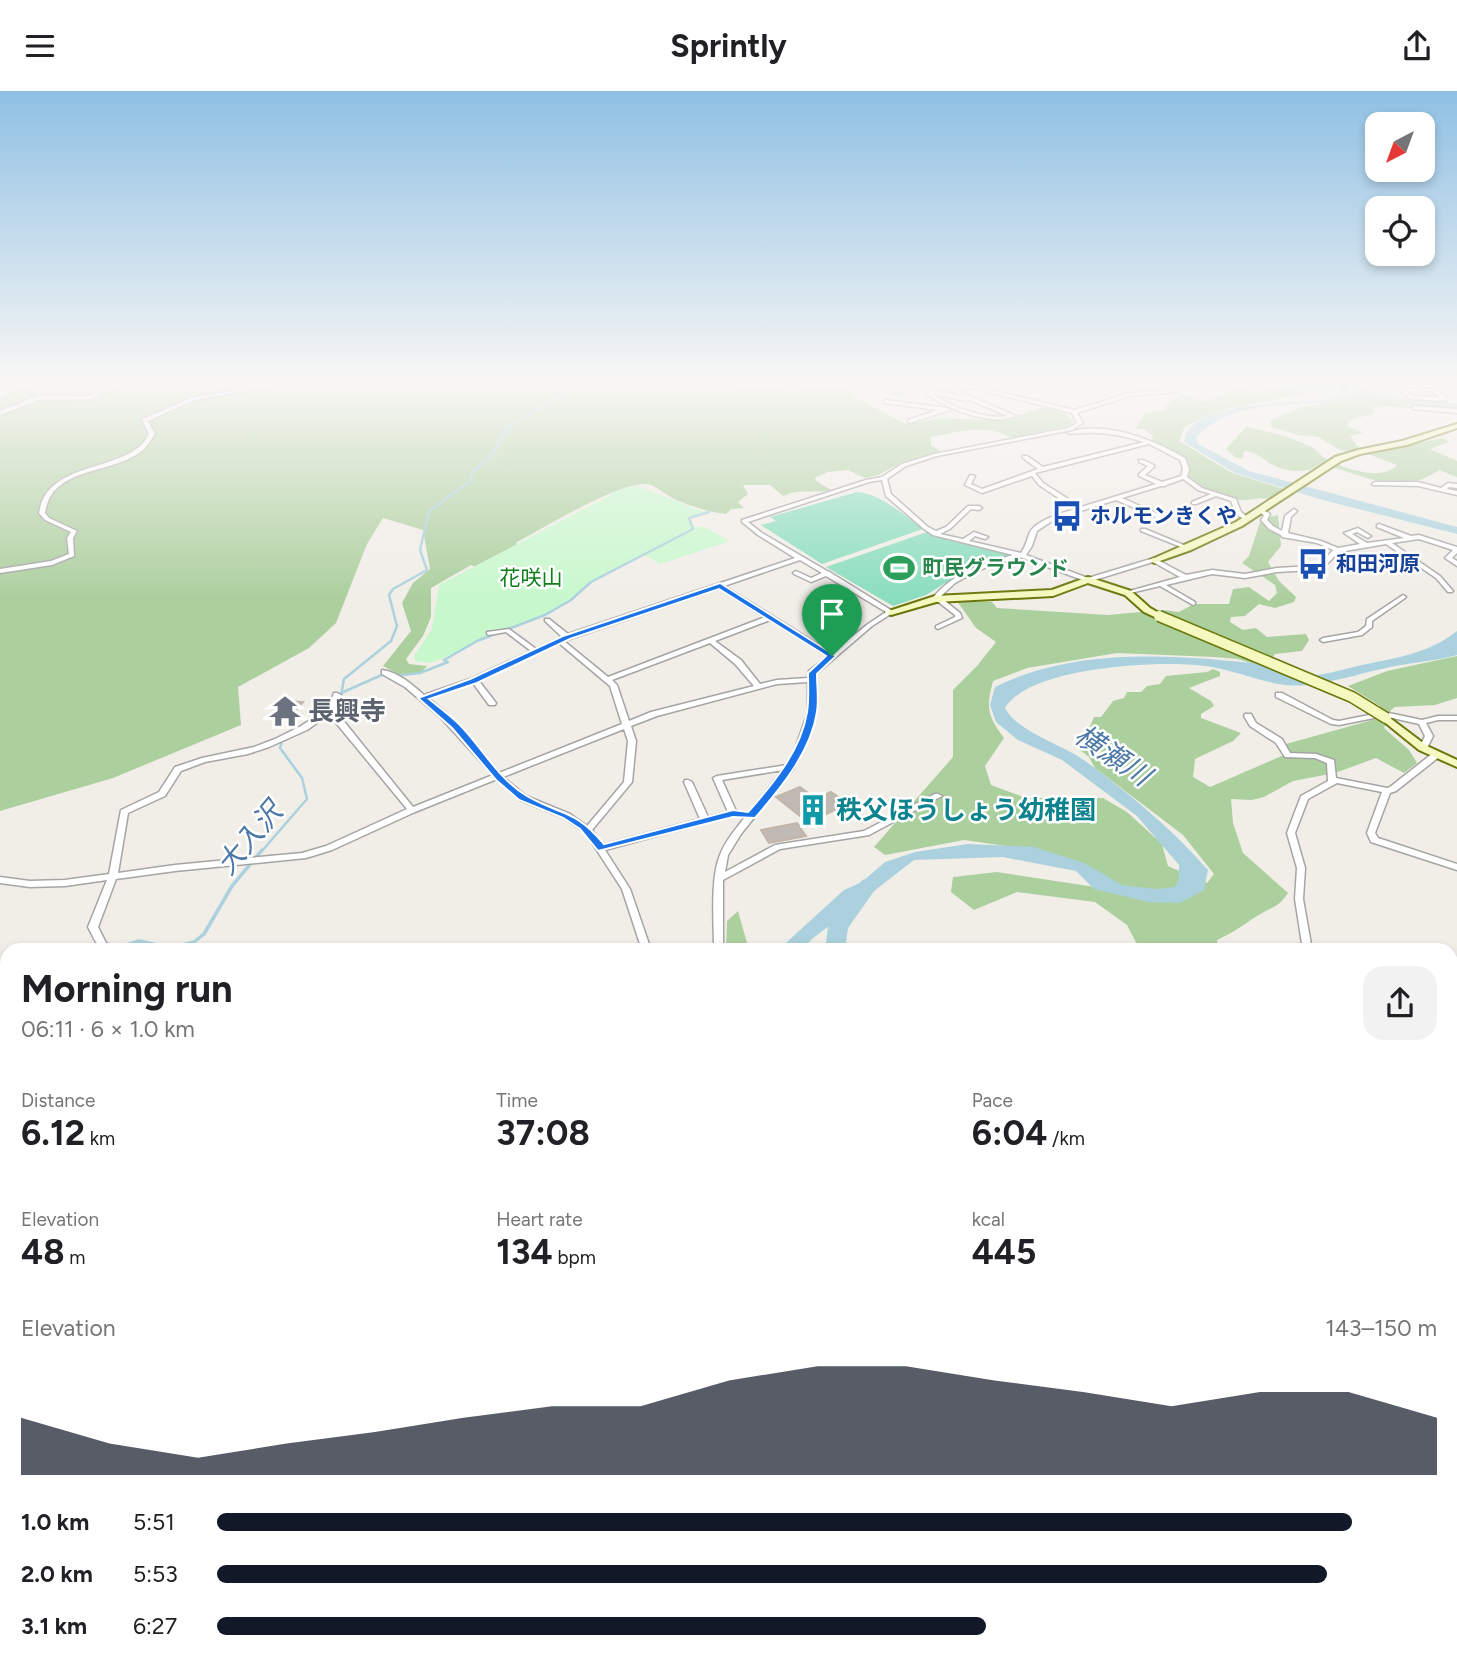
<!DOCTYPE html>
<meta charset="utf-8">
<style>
:root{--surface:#fff;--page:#f2f2f2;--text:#202124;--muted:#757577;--accent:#111827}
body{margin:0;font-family:Figtree,"Noto Sans JP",sans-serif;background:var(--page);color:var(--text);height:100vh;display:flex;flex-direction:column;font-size:26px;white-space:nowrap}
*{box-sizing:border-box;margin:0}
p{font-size:23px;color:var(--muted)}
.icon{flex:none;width:38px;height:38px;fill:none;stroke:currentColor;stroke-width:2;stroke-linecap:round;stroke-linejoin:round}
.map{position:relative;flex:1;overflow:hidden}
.side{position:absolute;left:0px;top:852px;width:1458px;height:726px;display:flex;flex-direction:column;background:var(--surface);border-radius:21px 21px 0 0;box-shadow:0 4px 10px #0003}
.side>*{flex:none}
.needle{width:46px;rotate:221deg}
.tools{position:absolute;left:1365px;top:21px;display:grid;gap:14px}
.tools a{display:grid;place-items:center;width:70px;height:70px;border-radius:14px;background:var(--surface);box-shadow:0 4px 10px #0003;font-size:35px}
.pin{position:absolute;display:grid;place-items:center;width:60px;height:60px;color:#fff;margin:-72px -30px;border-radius:50% 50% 50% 0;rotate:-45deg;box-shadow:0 0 7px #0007}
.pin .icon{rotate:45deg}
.round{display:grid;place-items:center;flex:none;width:74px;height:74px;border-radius:21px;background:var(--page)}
.overview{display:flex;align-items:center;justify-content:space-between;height:119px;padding:0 21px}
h1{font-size:38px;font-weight:700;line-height:52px}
.stats{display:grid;grid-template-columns:repeat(3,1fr);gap:10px;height:119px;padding:7px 21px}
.stats div{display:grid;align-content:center}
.stats b{font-size:35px;font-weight:700}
.stats small{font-size:19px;font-weight:400}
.stats p{font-size:19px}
.chart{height:196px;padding:14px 21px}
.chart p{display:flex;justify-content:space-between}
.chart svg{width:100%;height:126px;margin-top:7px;fill:var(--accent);opacity:.7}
ul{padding:0 21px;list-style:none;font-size:23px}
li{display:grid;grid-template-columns:112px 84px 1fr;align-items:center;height:52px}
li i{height:18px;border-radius:9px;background:var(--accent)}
header{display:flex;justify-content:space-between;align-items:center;height:91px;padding:0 21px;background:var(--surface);font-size:32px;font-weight:700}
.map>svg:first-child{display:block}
.forest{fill:#accf9e}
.park{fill:#c7f8cc}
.pitch{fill:#89ddbd}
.water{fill:#aad1dd}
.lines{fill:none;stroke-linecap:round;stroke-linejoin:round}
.stream-far1{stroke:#aad1dd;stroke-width:2.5}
.stream{stroke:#aad1dd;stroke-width:3.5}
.river{fill:#aad1dd;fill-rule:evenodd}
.building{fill:#c1bab4;stroke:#c2b5aa;stroke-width:2}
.street-casing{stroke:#a5a5a5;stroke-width:3}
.secondary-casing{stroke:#6a7709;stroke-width:4}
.primary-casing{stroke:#996905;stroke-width:4}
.street{fill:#fff;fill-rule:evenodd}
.secondary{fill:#f5f8bf;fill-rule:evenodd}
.primary{fill:#f9d5a4;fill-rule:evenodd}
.secondary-bridge-casing{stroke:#6a7709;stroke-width:13;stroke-linecap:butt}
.secondary-bridge{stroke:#f5f8bf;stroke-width:10}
.route{fill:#1a73e8;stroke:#fff;stroke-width:2;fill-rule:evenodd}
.labels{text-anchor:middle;stroke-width:5;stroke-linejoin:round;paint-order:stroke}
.far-transit-label{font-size:21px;font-weight:bold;fill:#164399;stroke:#fff;text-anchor:start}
.far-leisure-label{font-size:21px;font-weight:bold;fill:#27864d;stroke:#fff;text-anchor:start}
.far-park-label{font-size:21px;fill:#0f7e19;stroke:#fff}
.worship-label{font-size:26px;font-weight:bold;fill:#5b616d;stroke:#fff;text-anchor:start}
.culture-label{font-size:26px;font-weight:bold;fill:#0d838f;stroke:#fff;text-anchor:start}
.water-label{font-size:28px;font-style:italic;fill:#4c79a7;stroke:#fff}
</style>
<header><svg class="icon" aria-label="menu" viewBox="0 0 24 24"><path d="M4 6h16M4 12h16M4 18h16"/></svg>Sprintly<svg class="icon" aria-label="share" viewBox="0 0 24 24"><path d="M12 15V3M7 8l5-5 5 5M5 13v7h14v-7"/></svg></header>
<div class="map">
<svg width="1457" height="1578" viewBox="0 0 1457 1578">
<rect width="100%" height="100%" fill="#f1eee8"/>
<g class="forest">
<path d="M0 289H734L732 294 741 297 798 300 828 295 933 289V296L896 306C884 298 867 298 854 303V306L906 333 940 327 1004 330 1042 316 1065 322 1073 331 1067 335 1011 347C988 332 956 341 931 346V354L942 361 905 370 878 384 865 387 848 379 828 381 816 386 815 389 831 399C814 403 801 397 783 405L770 394H743L748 403 738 411 744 417 731 418 726 423C709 421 690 415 674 408 666 404 659 397 651 394 628 385 542 438 517 451L512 466 480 478 471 474 431 497V526L423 545 406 568 409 573 427 575 421 582 402 585 383 575 411 540 402 512 413 492 430 478 423 439 383 427 367 453 336 532 309 557 238 596 241 634 113 687 0 720Z"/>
<path d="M1242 289H1333L1321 300 1221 319 1185 335 1179 350 1232 382 1284 398 1268 408C1259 406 1254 409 1245 409 1228 410 1197 398 1187 385L1189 371 1152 349 1153 345 1144 338H1136L1144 323 1166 318V315L1182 302 1205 311 1246 295Z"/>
<path d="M1366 300 1409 310 1457 315V320L1380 315 1373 317V323L1348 329 1347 335 1363 342 1350 345 1358 356 1371 363 1443 347 1449 351 1430 358 1457 370V386L1439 379C1397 408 1364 383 1321 373 1306 383 1285 382 1268 371 1259 365 1256 361 1244 360L1242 368 1235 366 1226 358 1246 336C1267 340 1294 346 1313 357 1318 360 1321 365 1326 368 1342 377 1383 391 1397 374L1368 363 1340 359 1318 346 1299 344 1271 336V329L1302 316 1344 309Z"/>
<path d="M1278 424 1281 455 1268 471 1279 490 1296 506 1294 511 1275 517 1259 513 1245 525 1231 526 1230 531 1243 539 1256 537 1267 546 1306 543 1309 549 1302 560 1275 563 1272 567 1254 573 1238 568 1214 566 1117 562 1027 577 993 590C986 617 987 624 1004 647L985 675 991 694 1026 707H1103L1127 721 1162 753 1168 775 1207 792 1214 783 1183 744 1095 677 1089 666 1080 659 1094 626H1101L1113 610 1124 607 1127 601H1141L1147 595 1160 593 1166 585 1207 581 1213 578 1220 581V585L1189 597 1211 610 1214 615 1201 623V627L1241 642 1233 650 1195 668 1193 686 1210 696 1291 661 1286 653 1376 628 1380 615 1348 595 1387 580 1457 565V607L1435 614 1395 616 1391 619 1384 637 1409 659 1417 672 1404 682 1376 667 1335 682 1293 690 1264 706 1252 709 1231 708 1233 732 1243 762 1288 802C1277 818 1271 816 1257 825 1243 834 1233 842 1217 849L1218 859H1140L1127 834 1095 811 1017 801 974 819 951 801 953 786 997 781 1095 796 1085 778 1013 756 964 749 885 764 874 756 953 666V599L977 575 996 551 976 537 957 510 992 511 997 517 1108 524 1163 519 1179 521 1194 513H1229L1233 498 1249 496 1269 510 1277 502 1275 494 1242 472 1249 465 1261 428Z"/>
<path d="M738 820 749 859H726L727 830Z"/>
<path d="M7 938V1102L0 1105V939Z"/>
<path d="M1457 1413V1578H1428L1434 1572H1451V1416Z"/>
</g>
<g class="park">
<path d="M1266 289H1392L1399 292 1372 295 1349 304H1318L1261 293Z"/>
<path d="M638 395 706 422 687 426 693 436H704L730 450 660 473 645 464 590 491 570 508 545 523 477 550 444 567 430 572 415 570 414 565 432 538 439 494 622 398Z"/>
</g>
<g class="pitch">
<path d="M857 401C881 403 904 424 923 438L822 473 761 434 776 430 770 426Z"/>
<path d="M927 441 947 449 1009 462V465L968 478 926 504 893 515 826 476Z"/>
</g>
<g class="water">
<path d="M1341 289H1346L1349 304C1357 302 1362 297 1370 295 1388 291 1443 286 1457 295 1431 292 1396 289 1370 297 1359 301 1349 308 1335 310 1289 316 1232 309 1196 346L1198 353 1249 380 1457 436V443L1319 408 1235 382 1184 351C1189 307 1304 313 1336 307L1341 301Z"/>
<path d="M1457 540V564C1436 570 1416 571 1395 575 1365 581 1336 591 1306 594 1276 598 1242 581 1212 576 1168 568 1029 575 1005 617 1018 642 1063 653 1088 672 1131 704 1172 738 1208 779L1204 799 1180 812 1148 811 1094 798 1076 780 1003 766 914 769 812 848 802 859H778L844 799 862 791 885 771 915 761 968 753 1034 756 1084 772 1122 794 1157 798 1175 796 1179 789V774L1137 725 1062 669 1018 649 996 631 990 614 995 596C1078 555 1179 564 1268 574 1284 576 1300 584 1316 584 1329 583 1344 578 1358 575 1393 567 1427 564 1457 540Z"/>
</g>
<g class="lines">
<g class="stream-far1">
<path d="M1355 304 1457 314"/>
<path d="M394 585 420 582 448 571 444 569 477 550 545 524 571 509 591 491 693 438 689 427 709 421"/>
<path d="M341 602 384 583"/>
<path d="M306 639 335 620 340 610 344 588 391 550 397 535 389 504 393 498 427 479 420 459 429 420 469 391 474 380 491 365 508 336 569 299"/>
<path d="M261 761 307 708 302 687 280 657 282 650 289 647"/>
</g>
<g class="stream">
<path d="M110 859 139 850 171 857 194 851 204 843 232 795 262 759"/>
<path d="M857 859 864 856 875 859"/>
<path d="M0 907 7 906"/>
<path d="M1451 1067 1457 1069"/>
</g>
<path class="river" d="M869 787 876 789 879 793 848 837 845 859H825L828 836 862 789Z"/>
</g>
<g class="building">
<path d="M288 610 303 611 290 627 270 625 280 613 285 614Z"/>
<path d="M800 696 816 708 831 701 844 710 841 712 844 714 809 732 776 706Z"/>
<path d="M797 732 806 745 769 752 761 739Z"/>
</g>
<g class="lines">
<defs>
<g id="street">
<path d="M52 289H62L16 297 0 306V302L13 295Z"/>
<path d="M153 289H179L177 290 121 293 91 308 38 309 0 324V320L37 305H90L118 291Z"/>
<path d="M295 289H304L194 309 148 330 155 343C152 347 149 353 145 357 121 381 68 375 50 406 47 411 46 417 45 422L49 427 77 440 73 447 74 465 52 474 0 482V478L51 470 69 463 67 447 71 441 45 429 39 422C40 417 41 411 44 406 62 375 113 377 139 356 144 352 146 348 149 343L142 329 143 328 191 307Z"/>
<path d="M943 289H950L1074 319 1130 302 1172 299 1181 289H1185L1176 301 1130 305 1077 322 1083 332 1072 339 937 365 906 375 887 388 891 403 928 436 936 440 946 436 968 415H979L982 417 979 419 971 418 950 438 940 443 963 448 974 441 988 446 985 448 975 445 969 450 1021 462C1026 455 1027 448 1030 441 1037 429 1062 422 1075 418L1039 394 1032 385 982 402 965 394 970 384 975 385 971 393 982 398 1038 378 1023 367V365H1027L1043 376 1144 351C1128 346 1112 342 1095 342 1086 341 1075 344 1067 342 1103 328 1154 349 1185 367L1189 378 1187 386 1202 397 1236 408 1241 421 1250 428 1245 429 1236 423 1231 410 1216 405 1196 413H1192V411L1211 403 1198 399 1183 388 1166 394 1165 395H1161L1122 407 1163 425V427L1156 430H1152V428L1156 426 1116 409 1055 428 1037 440 1032 455 1026 464 1088 487 1154 467 1186 484 1212 479 1245 483 1277 477 1311 475 1322 472 1333 459 1317 452 1282 446 1281 444 1269 438 1261 429 1264 424 1257 420 1260 418 1269 422 1270 423 1267 429 1273 435 1282 440 1285 425 1294 418 1297 420 1291 426 1288 442 1321 450 1338 457 1360 453 1344 442 1358 437 1371 445 1368 447 1357 441 1352 443 1367 452 1404 447 1377 436V434L1379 433 1411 445 1419 444 1457 456V462L1452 467 1457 470V475L1445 467 1453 459 1419 448 1392 452 1440 485 1453 500 1452 501H1448L1436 487 1386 453 1339 461 1326 474 1312 479 1277 481 1245 487 1212 483 1166 494 1195 511V513L1193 514 1160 495 1126 503V501L1180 486 1153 471 1088 491 1020 466 989 475 966 486 955 492 940 506 960 522 962 527 938 538 936 537V535L955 526V524L937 510 932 508C952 482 982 473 1013 464L933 444 924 438 886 405 882 389 869 391 748 431 762 442 827 480 830 481 831 482 894 521 872 535 816 583V621L802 661 793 678 741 743 728 764 725 781 775 754 864 740 935 703H938L942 705 869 744 780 758 723 789V859H714C714 832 710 788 720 764 725 750 736 738 745 726L733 724 605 759 630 798 651 859H642L622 798 585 741 564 727 520 709 497 688 415 721 332 759 306 767 175 780 116 788 98 836 106 852 114 857 115 859C96 859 97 852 88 836L107 789 65 795 30 796 0 792V786L30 790 65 789 109 783 121 719 159 701 175 676 202 667 254 656 275 648 301 635 324 620 330 612 334 602H337L341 604 338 613 331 621 338 623 413 716 493 684 440 626 405 596 382 583V579C398 581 413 594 424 604L470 588 531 560 506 541 489 544 487 543V541L509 538 536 558 562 546 545 530V528H549L568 543 795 467 758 444 742 431V429L866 389 882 386 902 373 934 363 1068 337 1077 332 1072 322 973 297 958 300 1016 325C992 336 947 318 927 303V301L935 299 963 306 950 299 967 296ZM933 303 966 310 970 309 1008 325C984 328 953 317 933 303ZM1149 353 1180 369 1183 378 1181 385 1162 391 1145 384 1154 376V374L1143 369H1139V371L1148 375 1139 383V385L1156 393 1081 416 1043 392 1035 382ZM800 469 822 482 811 487 796 480 793 482 794 483 811 491 826 485 886 521 868 533 832 562 724 495ZM719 497 765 526 608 586 564 550ZM770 529 828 565 809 580 808 587 777 589 760 593 741 569 715 550ZM559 552 610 595 622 633 499 682 446 622 428 607 473 592 489 614H495L496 612 479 590ZM710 552 735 573 754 595 651 621 629 630 617 594 612 589ZM808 591V621L794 661 787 674 717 685 713 687 728 721 708 726 692 691 688 689H685L684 691 700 728 602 754 592 739 632 691 636 650 631 635 657 625 777 593ZM327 625 332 627 407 718 326 755 302 762 175 774 118 782 128 722 165 705 181 680 205 671 248 663 269 656 307 639ZM624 638 628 650 624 691 587 735 570 723 526 705 503 686ZM783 679 749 722 736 720 722 689Z"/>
<path d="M1407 289H1412L1424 298H1435L1448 308 1445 310 1411 308 1400 300V298H1418ZM1407 300H1432L1439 306 1412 305Z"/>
<path d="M886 309 947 317 950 319 910 332 908 331V329L938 319 884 312 883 311Z"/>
<path d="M1415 315 1457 318V322L1413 318 1412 317Z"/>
<path d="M1375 391H1418L1441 397 1448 392 1457 393V397L1449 396 1447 398 1457 400V404L1418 395 1373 394 1372 393Z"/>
<path d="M1141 438H1145L1191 457 1186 458 1141 440Z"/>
<path d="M1403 504 1406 506 1405 507 1372 530V536L1362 544 1323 551 1320 549 1323 547 1358 541 1366 535 1367 528Z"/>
<path d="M1276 602H1282L1333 629 1339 630 1384 621 1422 629 1438 625H1457V629H1438L1426 632 1433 645 1427 657 1423 659 1419 657 1425 645 1419 633 1384 625 1339 634 1331 633 1276 606Z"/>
<path d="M1245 623H1251L1256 632 1282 648 1290 662 1316 663 1334 669 1336 687 1387 697 1390 696 1433 662H1439L1440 664 1439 666 1396 700 1390 702 1375 742 1378 747 1457 773V779L1371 751 1367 742 1382 701 1337 692 1308 708 1295 742 1305 777 1303 808 1312 859H1303L1295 808 1297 777 1287 742 1301 705 1328 690 1327 672 1315 667 1285 666 1276 652 1250 635 1244 625Z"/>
<path d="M1451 964 1457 967V977L1451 973Z"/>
<path d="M7 1158V1168L0 1171V1161Z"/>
<path d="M1451 1392 1457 1393V1405L1451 1404Z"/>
<path d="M7 1446V1460L0 1463V1449Z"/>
<path d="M7 1500C7 1510 10 1520 0 1524 0 1515 0 1504 7 1500Z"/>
<path d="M406 1572H420L419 1578H405Z"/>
</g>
<g id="secondary">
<path d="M1457 333V337L1407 354 1360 363 1341 370 1242 435 1191 459 1154 472 1150 469 1236 431 1335 366 1358 359 1402 350Z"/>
<path d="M1088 486 1131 500 1150 517 1164 525 1159 528 1144 521 1125 504 1088 492 1053 505 936 511 891 524 886 521 935 505 1052 499Z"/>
<path d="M1386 624 1427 655 1457 669V676L1419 659 1382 629 1381 627 1382 625Z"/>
</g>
<g id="primary">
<path d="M7 929V941L0 943V931Z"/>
<rect x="1451" y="1158" width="6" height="16"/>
</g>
</defs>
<use href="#street" class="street-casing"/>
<use href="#secondary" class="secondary-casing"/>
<use href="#primary" class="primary-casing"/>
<use href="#street" class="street"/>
<use href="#secondary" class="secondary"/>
<use href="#primary" class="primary"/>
<defs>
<path id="secondary-bridge" d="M1159 525 1352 606 1386 627"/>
</defs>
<use href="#secondary-bridge" class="secondary-bridge-casing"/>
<use href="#secondary-bridge" class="secondary-bridge"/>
</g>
<linearGradient id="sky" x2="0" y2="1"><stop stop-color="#8fc0e4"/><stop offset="0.57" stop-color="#f9f7f5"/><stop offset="1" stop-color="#f9f7f5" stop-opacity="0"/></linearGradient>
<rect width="1457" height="510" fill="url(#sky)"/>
<path class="route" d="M720 492 836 565 817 583C817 595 819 609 817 621 811 661 781 697 755 727L733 726 598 760 580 738 563 727 519 709 496 689 452 637 418 607 470 588 563 545ZM719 498 826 565 808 582C808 594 809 609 807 621 801 659 773 693 748 721L733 719 604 753C574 717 561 725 527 705 498 688 482 656 459 633 450 624 439 616 429 608L477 592 570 548Z"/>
<defs>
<symbol id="bus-bare" viewBox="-9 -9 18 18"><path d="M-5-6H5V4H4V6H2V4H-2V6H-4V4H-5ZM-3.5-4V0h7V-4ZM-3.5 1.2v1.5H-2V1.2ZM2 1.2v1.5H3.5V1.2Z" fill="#1a4fb4" stroke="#fff" stroke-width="2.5" paint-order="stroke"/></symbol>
<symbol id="stadium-bare" viewBox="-9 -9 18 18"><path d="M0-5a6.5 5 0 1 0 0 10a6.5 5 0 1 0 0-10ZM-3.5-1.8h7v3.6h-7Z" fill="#2e9e5b" stroke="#fff" stroke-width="2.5" paint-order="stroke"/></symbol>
<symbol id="temple-bare" viewBox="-9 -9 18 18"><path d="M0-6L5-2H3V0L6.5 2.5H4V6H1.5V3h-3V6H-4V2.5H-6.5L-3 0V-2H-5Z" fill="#6b7280" stroke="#fff" stroke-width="2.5" paint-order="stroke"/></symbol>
<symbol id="building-bare" viewBox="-9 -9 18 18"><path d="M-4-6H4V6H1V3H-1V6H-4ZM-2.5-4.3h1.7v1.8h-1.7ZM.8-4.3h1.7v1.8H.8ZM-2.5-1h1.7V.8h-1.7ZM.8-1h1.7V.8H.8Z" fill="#0f9aa8" stroke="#fff" stroke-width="2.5" paint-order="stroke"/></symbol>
</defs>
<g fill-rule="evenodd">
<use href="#bus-bare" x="1045" y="403" width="44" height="44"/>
<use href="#bus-bare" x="1291" y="451" width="44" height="44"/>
<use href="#stadium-bare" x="877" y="455" width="44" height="44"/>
<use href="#temple-bare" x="263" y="598" width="44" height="44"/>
<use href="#building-bare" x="791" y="697" width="44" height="44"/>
</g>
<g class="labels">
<g class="far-transit-label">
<text x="1090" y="432">ホルモンきくや</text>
<text x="1336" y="480">和田河原</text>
</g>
<g class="far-leisure-label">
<text x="922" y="484">町民グラウンド</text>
</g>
<g class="far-park-label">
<text x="531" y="494">花咲山</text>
</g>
<g class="worship-label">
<text x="308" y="629">長興寺</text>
</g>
<g class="culture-label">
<text x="836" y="728">秩父ほうしょう幼稚園</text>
</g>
<g class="water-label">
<text transform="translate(1113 664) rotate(34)" y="10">横瀬川</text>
<text transform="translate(249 747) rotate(-50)" y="10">大入沢</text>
</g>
</g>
</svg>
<div class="tools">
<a><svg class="needle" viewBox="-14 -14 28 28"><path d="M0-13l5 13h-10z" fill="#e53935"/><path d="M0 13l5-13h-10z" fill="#757577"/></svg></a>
<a><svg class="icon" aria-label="locate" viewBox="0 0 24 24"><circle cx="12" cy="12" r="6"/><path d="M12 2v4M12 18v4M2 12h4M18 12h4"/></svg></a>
</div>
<div class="pin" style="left:832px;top:565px;background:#1e9e55"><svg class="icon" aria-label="arrive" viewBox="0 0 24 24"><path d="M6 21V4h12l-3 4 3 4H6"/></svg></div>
<section class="side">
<div class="overview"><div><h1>Morning run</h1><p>06:11 · 6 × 1.0 km</p></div><a class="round"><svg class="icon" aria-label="share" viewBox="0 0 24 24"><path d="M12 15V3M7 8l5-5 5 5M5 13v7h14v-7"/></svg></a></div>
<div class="stats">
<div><p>Distance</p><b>6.12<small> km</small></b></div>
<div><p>Time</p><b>37:08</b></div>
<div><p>Pace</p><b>6:04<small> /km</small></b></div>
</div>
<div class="stats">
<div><p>Elevation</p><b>48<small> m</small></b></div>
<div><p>Heart rate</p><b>134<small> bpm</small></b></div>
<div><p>kcal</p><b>445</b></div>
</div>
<div class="chart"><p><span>Elevation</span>143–150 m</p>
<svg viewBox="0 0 160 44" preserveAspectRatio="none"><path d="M0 44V24L10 33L20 38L30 33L40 29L50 24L60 20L70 20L80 11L90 6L100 6L110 11L120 15L130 20L140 15L150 15L160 24V44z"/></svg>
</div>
<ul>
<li><b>1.0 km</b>5:51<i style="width:93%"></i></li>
<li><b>2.0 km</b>5:53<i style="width:91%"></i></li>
<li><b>3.1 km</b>6:27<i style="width:63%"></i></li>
</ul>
</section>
</div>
